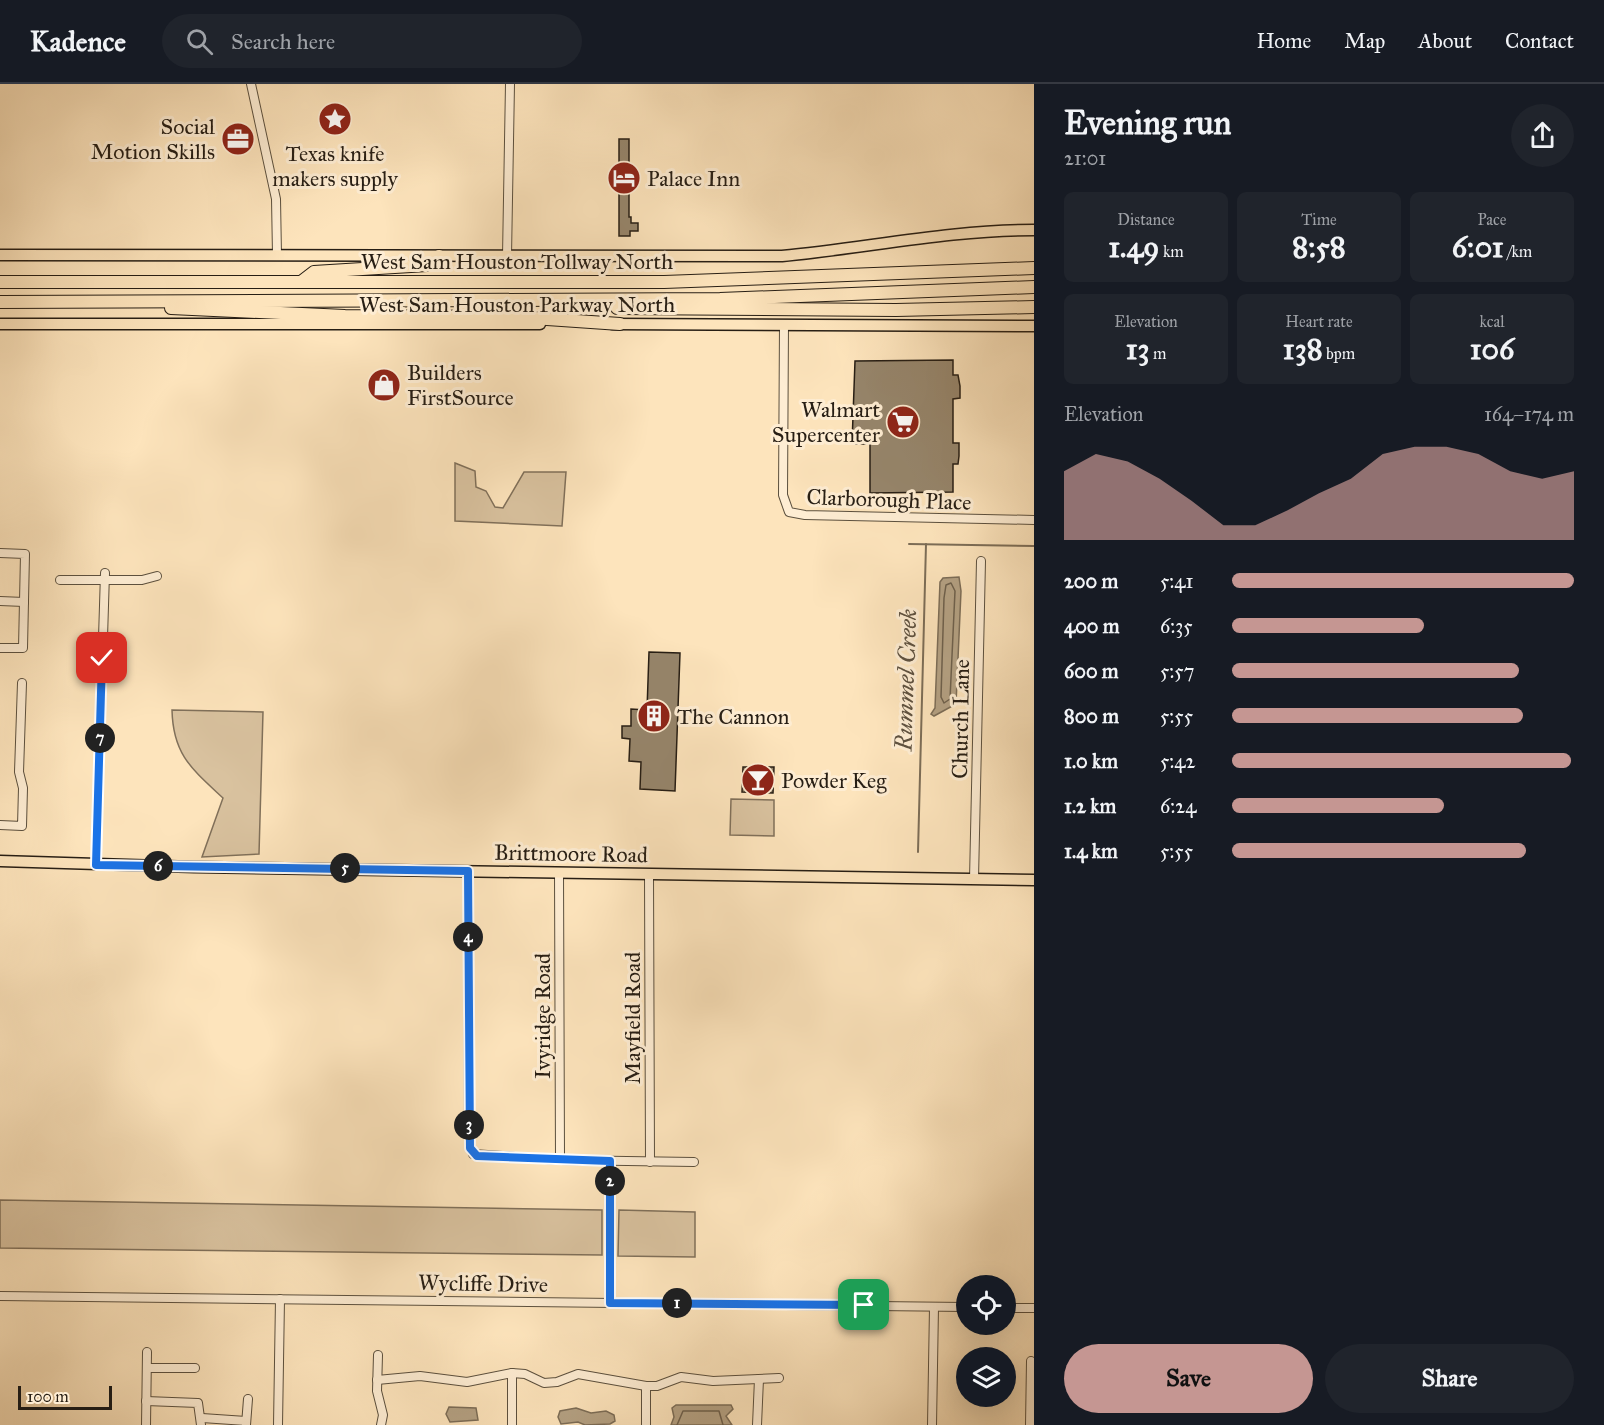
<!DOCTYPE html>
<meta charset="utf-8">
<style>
:root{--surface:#171b24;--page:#20242c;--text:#f1f3f6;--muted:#9ea1a6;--line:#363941;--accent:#c59692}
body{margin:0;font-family:"IM FELL Great Primer",serif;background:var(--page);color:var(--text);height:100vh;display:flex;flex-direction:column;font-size:22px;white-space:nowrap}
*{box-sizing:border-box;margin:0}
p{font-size:20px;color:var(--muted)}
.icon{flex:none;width:33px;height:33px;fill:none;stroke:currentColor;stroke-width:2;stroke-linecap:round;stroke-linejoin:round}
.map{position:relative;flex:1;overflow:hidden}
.details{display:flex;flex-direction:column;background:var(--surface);width:570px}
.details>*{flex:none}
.tools{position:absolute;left:956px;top:1191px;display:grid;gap:12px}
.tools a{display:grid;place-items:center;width:60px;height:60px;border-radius:50%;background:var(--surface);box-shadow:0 6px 24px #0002;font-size:30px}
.scale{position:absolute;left:18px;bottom:15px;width:94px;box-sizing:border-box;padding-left:6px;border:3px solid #271e14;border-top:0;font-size:16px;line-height:21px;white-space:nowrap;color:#271e14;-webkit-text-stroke:4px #feedd3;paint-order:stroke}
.pin{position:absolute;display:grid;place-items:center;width:51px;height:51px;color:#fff;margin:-26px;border-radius:12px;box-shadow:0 3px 9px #0006}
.km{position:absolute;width:30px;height:30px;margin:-15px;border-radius:50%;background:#222;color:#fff;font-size:16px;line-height:30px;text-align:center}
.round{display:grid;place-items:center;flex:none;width:63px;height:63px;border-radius:32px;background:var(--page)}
.summary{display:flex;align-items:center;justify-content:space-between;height:102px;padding:0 30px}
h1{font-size:33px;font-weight:700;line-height:45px}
.metrics{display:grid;grid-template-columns:repeat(3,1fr);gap:9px;height:102px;padding:6px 30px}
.metrics div{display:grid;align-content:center;border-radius:9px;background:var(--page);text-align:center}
.metrics b{font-size:30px;font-weight:700}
.metrics small{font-size:16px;font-weight:400}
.metrics p{font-size:16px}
.chart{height:168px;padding:12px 30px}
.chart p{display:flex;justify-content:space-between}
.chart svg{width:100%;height:108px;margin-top:6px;fill:var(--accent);opacity:.7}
.button{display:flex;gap:12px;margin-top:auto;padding:12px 30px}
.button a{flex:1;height:69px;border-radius:36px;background:var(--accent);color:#111;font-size:24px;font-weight:700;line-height:69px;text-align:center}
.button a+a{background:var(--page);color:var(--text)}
ul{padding:0 30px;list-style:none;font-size:20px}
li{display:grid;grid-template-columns:96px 72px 1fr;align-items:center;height:45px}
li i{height:15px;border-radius:8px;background:var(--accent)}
header{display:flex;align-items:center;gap:36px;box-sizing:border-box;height:84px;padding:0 30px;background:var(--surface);border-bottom:2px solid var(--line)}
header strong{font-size:28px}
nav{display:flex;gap:33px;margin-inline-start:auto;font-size:21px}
.search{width:420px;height:54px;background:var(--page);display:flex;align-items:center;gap:15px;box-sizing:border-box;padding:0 21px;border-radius:33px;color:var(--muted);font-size:22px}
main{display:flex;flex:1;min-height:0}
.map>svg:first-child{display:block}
.green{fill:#d9c29f;stroke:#80705a;stroke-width:1.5}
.water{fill:#b4a183;stroke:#7c6d57;stroke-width:1.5}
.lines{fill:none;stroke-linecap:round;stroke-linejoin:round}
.shore{stroke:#6e604c;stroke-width:1.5}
.stream{stroke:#7c6d57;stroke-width:2}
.building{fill:#96856b;stroke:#271e14;stroke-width:1.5}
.minor-casing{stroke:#5c503e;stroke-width:10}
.major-casing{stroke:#271e14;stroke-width:13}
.highway-casing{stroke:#271e14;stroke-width:14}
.minor{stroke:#feedd3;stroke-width:8}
.major{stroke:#fde4bc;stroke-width:10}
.highway{stroke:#fde4bc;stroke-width:12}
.route-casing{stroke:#fff;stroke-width:12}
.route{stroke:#1a73e8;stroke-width:8}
.labels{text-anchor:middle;stroke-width:6;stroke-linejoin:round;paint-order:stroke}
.poi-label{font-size:22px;fill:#271e14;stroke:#feedd3;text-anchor:start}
.street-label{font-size:22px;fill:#271e14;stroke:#feedd3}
.water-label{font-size:24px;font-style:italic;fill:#5f5240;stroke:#feedd3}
</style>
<header>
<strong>Kadence</strong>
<div class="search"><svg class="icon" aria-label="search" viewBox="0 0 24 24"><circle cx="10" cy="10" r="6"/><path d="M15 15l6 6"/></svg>Search here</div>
<nav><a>Home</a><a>Map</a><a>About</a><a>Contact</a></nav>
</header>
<main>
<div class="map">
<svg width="1034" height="1341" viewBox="0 0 1034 1341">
<rect width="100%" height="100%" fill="#fde4bc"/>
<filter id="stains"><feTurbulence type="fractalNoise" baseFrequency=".00333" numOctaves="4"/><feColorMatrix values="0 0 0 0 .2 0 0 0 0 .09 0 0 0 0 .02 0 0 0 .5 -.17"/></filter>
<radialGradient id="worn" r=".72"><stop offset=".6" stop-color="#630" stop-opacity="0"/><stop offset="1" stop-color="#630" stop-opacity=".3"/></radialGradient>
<g class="green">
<path d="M455 379 475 387 476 403 486 407 495 423 503 424 524 388H566L562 442 455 437Z"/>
<path d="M172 626 263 628 259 770 202 773 223 714C192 685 173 671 172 626Z"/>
<path d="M731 715 774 716V752L730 751Z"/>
<path d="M0 1116 602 1126V1171L0 1164Z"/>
<path d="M619 1126 695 1128V1173L618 1172Z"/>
</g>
<g class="water">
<path d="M959 493 961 507 956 620 934 632 931 630 935 624 940 498 943 494Z"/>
<path d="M676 1321H731L733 1325 726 1332 732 1341H671L674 1333 672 1324Z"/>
<path d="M449 1323 476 1324 478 1336 450 1338 446 1330Z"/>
<path d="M576 1324 591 1329 606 1327 614 1331 615 1337 610 1340 585 1341 578 1338 561 1340 558 1333 560 1327Z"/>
</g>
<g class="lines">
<g class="shore">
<path d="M951 499 955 507 950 615 944 619 941 613 944 514 946 501Z"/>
<path d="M677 1341 683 1327H719L723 1341"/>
</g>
<g class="stream">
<path d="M909 460 1034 462"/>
<path d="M918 768 926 460"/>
</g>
</g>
<g class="building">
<path d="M619 55H629V133H631V139H638V147H630V152H619Z"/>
<path d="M953 276V291H958L960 302V314L953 315V359H959V372L958 380H953V408L870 409V360H852L855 277Z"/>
<path d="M649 568 680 569 675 707 640 705 641 678 629 677 630 655 622 654V642H631V625L647 626Z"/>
<path d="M743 683H774L773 709 742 708Z"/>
</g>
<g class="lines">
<defs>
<g id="minor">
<path d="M251 0 276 115 277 171"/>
<path d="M507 172 510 0"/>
<path d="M784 240 783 411 789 428 805 431 1034 436"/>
<path d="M0 469 25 470 23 564H0"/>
<path d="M60 496H142L157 492"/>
<path d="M0 517 24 518"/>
<path d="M0 741 22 742 23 704 19 688 22 599"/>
<path d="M96 781 105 489"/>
<path d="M468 787 469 1057 473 1070 560 1076 694 1078"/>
<path d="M559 788 560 1076"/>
<path d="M649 790 650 1078"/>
<path d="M974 795 981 477"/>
<path d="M610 1077 611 1219"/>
<path d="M0 1212 966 1223"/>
<path d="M1005 1224H1034"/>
<path d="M378 1271 377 1307 383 1331 381 1341"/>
<path d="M147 1284H195"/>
<path d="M377 1296 420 1292 467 1298 512 1289 525 1290 544 1299 557 1298 578 1290 646 1302H657L681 1293 713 1297 779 1294"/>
<path d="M146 1317 198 1319 201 1341"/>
<path d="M202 1334 246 1337"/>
<path d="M146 1341 147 1268"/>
<path d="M246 1341 248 1315"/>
<path d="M278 1341 280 1215"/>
<path d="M512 1341V1289"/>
<path d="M646 1341V1302"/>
<path d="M757 1341 759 1295"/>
<path d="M932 1341 934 1223"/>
<path d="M1030 1341 1031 1277"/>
</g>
<g id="major">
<path d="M0 171 782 172C866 164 950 146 1034 146"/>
<path d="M0 240H540"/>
<path d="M612 240 1034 242"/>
<path d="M0 777 194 783 1034 796"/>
</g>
<g id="highway">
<path d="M0 198H664L1034 184"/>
<path d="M301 198 314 188 427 181 439 172"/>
<path d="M0 218 720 215 1034 203"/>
<path d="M171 224 345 232 518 233 620 240"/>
<path d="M617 224 896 226 1034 223"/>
</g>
</defs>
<use href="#minor" class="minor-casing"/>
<use href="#major" class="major-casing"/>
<use href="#highway" class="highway-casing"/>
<use href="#minor" class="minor"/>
<use href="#major" class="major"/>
<use href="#highway" class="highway"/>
</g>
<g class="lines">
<defs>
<path id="route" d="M102 574 96 781 468 787 470 1064 477 1072 610 1077V1219L864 1221"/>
</defs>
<use href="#route" class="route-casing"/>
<use href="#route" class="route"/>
</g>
<defs>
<symbol id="sight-disc" viewBox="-11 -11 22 22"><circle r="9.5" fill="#8f2418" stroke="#feedd3"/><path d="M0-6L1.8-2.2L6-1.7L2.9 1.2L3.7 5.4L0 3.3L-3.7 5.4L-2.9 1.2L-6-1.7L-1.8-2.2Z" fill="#fff"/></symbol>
<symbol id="office-disc" viewBox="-11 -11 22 22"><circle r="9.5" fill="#8f2418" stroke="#feedd3"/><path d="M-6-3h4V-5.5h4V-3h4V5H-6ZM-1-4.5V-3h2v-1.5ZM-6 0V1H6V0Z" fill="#fff"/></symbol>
<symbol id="hotel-disc" viewBox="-11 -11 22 22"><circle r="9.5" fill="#8f2418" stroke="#feedd3"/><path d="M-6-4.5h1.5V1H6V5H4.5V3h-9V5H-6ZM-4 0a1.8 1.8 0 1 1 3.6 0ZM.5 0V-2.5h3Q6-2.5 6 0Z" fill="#fff"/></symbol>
<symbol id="shop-disc" viewBox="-11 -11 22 22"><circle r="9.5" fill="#8f2418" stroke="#feedd3"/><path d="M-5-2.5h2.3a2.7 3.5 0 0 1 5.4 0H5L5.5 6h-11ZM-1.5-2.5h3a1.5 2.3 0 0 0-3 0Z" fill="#fff"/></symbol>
<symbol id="supermarket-disc" viewBox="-11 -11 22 22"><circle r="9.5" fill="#8f2418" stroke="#feedd3"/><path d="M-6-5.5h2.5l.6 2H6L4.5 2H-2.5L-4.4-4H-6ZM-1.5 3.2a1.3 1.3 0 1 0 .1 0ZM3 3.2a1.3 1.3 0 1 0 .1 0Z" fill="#fff"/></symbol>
<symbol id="building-disc" viewBox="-11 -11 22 22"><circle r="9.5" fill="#8f2418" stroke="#feedd3"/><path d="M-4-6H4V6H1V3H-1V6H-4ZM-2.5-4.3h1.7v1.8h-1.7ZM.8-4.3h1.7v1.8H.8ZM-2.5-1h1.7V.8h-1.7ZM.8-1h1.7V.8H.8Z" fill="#fff"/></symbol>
<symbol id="bar-disc" viewBox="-11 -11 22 22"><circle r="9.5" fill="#8f2418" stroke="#feedd3"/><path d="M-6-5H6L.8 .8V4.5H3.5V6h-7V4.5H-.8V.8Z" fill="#fff"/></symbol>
</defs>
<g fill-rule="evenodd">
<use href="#sight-disc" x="316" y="16" width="38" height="38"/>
<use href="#office-disc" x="219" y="36" width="38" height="38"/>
<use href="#hotel-disc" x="605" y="75" width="38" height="38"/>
<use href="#shop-disc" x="365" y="282" width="38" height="38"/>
<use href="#supermarket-disc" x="884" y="319" width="38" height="38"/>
<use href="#building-disc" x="635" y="613" width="38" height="38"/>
<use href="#bar-disc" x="739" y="677" width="38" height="38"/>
</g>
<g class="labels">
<g class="poi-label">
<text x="215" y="50" text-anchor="end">Social<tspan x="215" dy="25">Motion Skills</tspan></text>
<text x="335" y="77" text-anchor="middle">Texas knife<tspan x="335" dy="25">makers supply</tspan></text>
<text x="647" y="102">Palace Inn</text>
<text x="407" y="296">Builders<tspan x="407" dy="25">FirstSource</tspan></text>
<text x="880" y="333" text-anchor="end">Walmart<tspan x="880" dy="25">Supercenter</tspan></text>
<text x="677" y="640">The Cannon</text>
<text x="781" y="704">Powder Keg</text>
</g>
<g class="street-label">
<text x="517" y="185">West Sam Houston Tollway North</text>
<text x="517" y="228">West Sam Houston Parkway North</text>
<text transform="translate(889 415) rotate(2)" y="8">Clarborough Place</text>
<text transform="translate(960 635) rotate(-89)" y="8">Church Lane</text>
<text transform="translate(571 769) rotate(1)" y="8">Brittmoore Road</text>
<text transform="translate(542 932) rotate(-90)" y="8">Ivyridge Road</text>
<text transform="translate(632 934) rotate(-90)" y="8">Mayfield Road</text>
<text transform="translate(483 1199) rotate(1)" y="8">Wycliffe Drive</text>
</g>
<g class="water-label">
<text transform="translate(906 596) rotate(-88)" y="8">Rummel Creek</text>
</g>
</g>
<rect width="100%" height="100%" filter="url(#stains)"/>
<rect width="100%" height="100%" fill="url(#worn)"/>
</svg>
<div class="tools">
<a><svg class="icon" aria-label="locate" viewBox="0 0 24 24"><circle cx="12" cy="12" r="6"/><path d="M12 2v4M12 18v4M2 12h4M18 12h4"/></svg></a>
<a><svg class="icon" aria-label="layers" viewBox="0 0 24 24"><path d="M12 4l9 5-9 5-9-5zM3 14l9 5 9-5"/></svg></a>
</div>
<div class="scale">100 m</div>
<div class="pin" style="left:864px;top:1221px;background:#1e9e55"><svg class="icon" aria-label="arrive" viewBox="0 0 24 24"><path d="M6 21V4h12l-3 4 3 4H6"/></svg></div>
<div class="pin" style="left:102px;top:574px;background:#d93025"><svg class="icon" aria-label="check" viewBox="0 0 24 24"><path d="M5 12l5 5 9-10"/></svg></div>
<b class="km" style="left:677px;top:1219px">1</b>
<b class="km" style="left:610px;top:1097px">2</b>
<b class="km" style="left:469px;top:1041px">3</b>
<b class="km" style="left:468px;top:853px">4</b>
<b class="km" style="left:345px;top:784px">5</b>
<b class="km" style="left:158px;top:782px">6</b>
<b class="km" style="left:100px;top:654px">7</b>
</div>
<section class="details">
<div class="summary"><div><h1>Evening run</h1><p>21:01</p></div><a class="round"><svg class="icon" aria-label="share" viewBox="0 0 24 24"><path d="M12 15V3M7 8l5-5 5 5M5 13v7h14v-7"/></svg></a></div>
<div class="metrics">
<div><p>Distance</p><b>1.49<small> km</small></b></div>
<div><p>Time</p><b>8:58</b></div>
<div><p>Pace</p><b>6:01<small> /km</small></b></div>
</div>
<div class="metrics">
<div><p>Elevation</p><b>13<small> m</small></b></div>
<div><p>Heart rate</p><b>138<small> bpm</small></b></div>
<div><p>kcal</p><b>106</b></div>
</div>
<div class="chart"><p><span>Elevation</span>164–174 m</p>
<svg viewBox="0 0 160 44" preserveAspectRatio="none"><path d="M0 44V16L10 9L20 12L30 19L40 28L50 38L60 38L70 32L80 25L90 19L100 9L110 6L120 6L130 9L140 16L150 19L160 16V44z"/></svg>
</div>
<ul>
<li><b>200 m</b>5:41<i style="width:100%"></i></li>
<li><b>400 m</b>6:35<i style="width:56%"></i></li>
<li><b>600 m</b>5:57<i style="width:84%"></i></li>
<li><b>800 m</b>5:55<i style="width:85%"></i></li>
<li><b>1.0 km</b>5:42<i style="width:99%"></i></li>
<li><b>1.2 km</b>6:24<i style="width:62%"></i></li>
<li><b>1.4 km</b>5:55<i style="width:86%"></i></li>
</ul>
<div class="button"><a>Save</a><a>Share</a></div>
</section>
</main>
